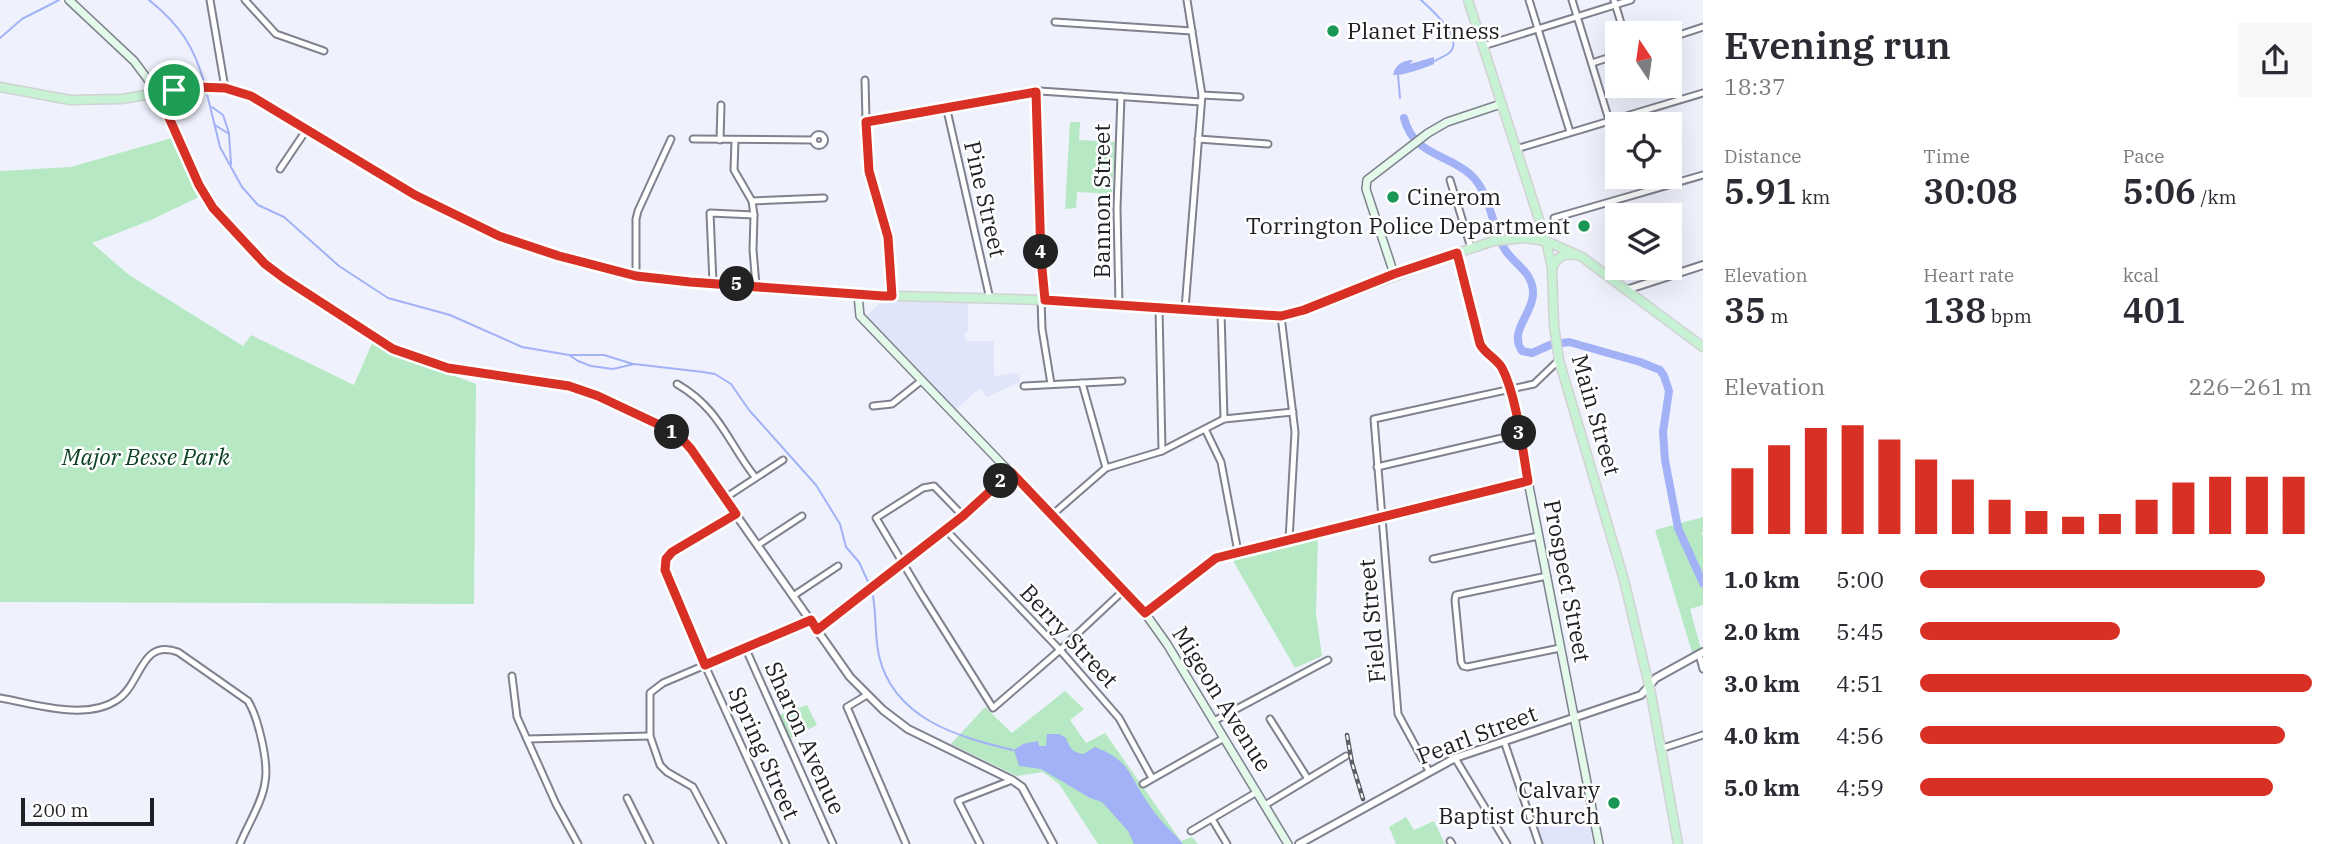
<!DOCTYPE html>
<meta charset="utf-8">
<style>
:root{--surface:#fff;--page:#f7f7f7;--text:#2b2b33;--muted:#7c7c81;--accent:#d93025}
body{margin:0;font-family:"IBM Plex Serif",serif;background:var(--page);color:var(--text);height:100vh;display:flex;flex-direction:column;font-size:26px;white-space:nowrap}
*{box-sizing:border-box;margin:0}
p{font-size:23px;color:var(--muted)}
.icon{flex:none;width:38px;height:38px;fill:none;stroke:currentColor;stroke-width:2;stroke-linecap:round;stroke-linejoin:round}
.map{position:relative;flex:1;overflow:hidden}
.side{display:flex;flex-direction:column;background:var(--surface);width:630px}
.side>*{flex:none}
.needle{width:46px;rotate:347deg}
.tools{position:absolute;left:1605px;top:21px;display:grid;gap:14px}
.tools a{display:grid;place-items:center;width:77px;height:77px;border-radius:0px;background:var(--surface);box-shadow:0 7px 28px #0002;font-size:35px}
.scale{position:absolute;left:21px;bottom:18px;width:133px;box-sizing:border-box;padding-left:7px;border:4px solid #1e2025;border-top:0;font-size:19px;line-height:24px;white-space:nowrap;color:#1e2025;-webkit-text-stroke:5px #fff;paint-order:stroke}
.pin{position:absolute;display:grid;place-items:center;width:60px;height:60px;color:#fff;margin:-30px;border:4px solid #fff;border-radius:50%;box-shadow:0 2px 7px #0007}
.km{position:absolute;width:35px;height:35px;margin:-18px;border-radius:50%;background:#222;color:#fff;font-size:19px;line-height:35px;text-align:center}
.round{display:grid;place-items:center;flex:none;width:74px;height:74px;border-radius:0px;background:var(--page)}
.summary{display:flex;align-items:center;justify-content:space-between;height:119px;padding:0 21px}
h1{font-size:38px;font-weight:600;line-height:52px}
.stats{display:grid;grid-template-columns:repeat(3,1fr);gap:10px;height:119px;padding:7px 21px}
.stats div{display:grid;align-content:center}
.stats b{font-size:35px;font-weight:600}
.stats small{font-size:19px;font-weight:400}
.stats p{font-size:19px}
.chart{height:196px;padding:14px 21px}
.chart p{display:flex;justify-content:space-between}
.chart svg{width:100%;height:126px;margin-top:7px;stroke:var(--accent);stroke-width:6}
ul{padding:0 21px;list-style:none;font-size:23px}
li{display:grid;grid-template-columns:112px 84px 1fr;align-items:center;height:52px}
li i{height:18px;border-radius:9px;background:var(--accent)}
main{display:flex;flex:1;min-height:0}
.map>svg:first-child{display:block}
.built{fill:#e0e5fa}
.green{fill:#b6e8c4}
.water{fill:#a3b2f6}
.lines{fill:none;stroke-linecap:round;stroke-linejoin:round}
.stream{stroke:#a3b2f6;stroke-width:2}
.river{stroke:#a3b2f6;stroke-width:8}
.minor-casing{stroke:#7f828e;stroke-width:9}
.tertiary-casing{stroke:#7f828e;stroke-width:10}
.secondary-casing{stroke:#7f828e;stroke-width:10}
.primary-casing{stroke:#d2d2d3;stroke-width:11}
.minor{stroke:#fff;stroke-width:5}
.tertiary{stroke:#fff;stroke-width:6}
.secondary{stroke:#e3f9e9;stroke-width:7}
.primary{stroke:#c7f2d4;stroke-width:8}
.rail-casing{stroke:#5b5e64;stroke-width:4.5}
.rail{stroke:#fff;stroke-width:2;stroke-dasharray:5;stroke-linecap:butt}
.route-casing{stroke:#fff;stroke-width:14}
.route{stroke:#d93025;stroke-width:9}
.poi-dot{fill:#1a9755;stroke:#fff;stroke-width:2.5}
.labels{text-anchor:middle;stroke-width:5;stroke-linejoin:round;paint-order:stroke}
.poi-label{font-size:23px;fill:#1e2025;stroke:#fff;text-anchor:start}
.street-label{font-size:23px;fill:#1e2025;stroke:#fff}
.park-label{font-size:23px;font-style:italic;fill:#0a4122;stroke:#fff}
</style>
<main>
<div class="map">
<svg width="1703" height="844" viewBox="0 0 1703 844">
<rect width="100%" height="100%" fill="#eff2fd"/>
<g class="built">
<path d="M881 301 968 303V331L964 334 966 341H994V376L1019 373 1020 382 987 397 980 388 955 410 866 317Z"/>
<path d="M1588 811 1593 844H1541L1534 823Z"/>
</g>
<g class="green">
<path d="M1070 122H1080L1079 140 1115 142 1112 194 1077 192 1076 208 1065 209Z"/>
<path d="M172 138 201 196 151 220 92 243 129 275 243 346 251 335 354 385 373 341 386 350 476 384 474 604 0 602V171L71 167Z"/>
<path d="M1703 517V532L1701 533 1703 536V605L1690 609 1701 649 1692 652 1655 530Z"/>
<path d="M1318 537 1316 613 1322 656 1295 668 1232 559Z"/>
<path d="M1065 691 1084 709 1070 720 1086 743 1105 733 1181 841 1192 837 1198 844H1098L1059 784 1043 772 1017 776 951 744 985 707 1012 733Z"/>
<path d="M807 705 817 725 789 739 779 715Z"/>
<path d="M1406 817 1414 830 1434 821 1445 844H1396L1389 827Z"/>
</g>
<g class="water">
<path d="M1434 57V64C1425 68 1402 76 1393 75 1395 65 1403 60 1413 60L1410 64Z"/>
<path d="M1047 734H1059L1066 738C1070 748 1072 752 1083 754L1095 747C1132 761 1129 777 1150 806 1159 820 1172 831 1183 844H1134L1128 831 1102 802 1090 798 1041 769 1019 766 1014 750 1023 744 1038 741 1039 746H1046Z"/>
</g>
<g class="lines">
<g class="stream">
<path d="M149 0C180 25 194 46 205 85"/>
<path d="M1421 0C1431 9 1464 38 1450 52 1447 56 1439 58 1435 61"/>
<path d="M0 38 22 19 59 0"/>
<path d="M1398 75 1400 98"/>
<path d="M206 90 220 147 242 187 258 205 284 217 339 266 388 298 450 315 522 347 569 355 578 361 591 366 613 369 634 364 703 372 715 374 731 384 749 410 816 485 840 524 846 547 859 562 870 586"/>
<path d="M212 107 223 115 229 133"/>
<path d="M215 125 229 134 231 164"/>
<path d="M570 355H604L633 364"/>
<path d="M872 591C877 612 874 634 879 656 894 719 958 737 1013 750"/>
</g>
<path class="river" d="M1404 118C1414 156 1447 153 1471 175 1491 194 1491 225 1504 248 1510 259 1522 266 1528 276 1547 307 1505 326 1522 351L1532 353 1550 345 1569 342 1640 362 1660 370 1664 376 1669 391 1663 432 1665 460 1678 528 1703 583"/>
<defs>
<g id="minor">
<path d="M210 0 225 88"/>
<path d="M245 0 276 34 324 51"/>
<path d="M1529 0 1570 132"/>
<path d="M1572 0 1609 120"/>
<path d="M1614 0 1624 33"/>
<path d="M1055 22 1192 31"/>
<path d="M1670 38 1703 27"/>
<path d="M1483 46 1631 0"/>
<path d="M1592 63 1617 55"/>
<path d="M865 80 867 161 888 237 892 296"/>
<path d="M1036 92 1041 259 1045 300"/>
<path d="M1202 95 1240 97"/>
<path d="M946 106 990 299"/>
<path d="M866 122 1040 91 1201 102"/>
<circle cx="819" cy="140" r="5.5"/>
<path d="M693 139 813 140"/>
<path d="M1198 139 1268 144"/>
<path d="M720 140 721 105"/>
<path d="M735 140 734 170 752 201 754 215 753 250 756 285"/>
<path d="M1516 149 1703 93"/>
<path d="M280 169 307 129"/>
<path d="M1450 180 1471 248"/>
<path d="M752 201 824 198"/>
<path d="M1554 218 1703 175"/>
<path d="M636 276V219L638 211 671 139"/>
<path d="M713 283 710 213 754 215"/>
<path d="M1041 300 1042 329 1051 384"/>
<path d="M1119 305 1117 208 1121 96"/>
<path d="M1159 308 1162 451"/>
<path d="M1185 309 1202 95 1187 0"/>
<path d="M1221 312 1224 419"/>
<path d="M1281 316 1295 432 1289 540"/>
<path d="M1082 383 1106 468"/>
<path d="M677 384C720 409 727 441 755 477"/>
<path d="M1024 386 1122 381"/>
<path d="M873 406 892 404 921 381"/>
<path d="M1205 429 1221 462 1238 552"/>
<path d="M1377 467 1519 434"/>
<path d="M725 498 783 460"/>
<path d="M736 514 672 552 666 560 665 570 699 652 786 844"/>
<path d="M1052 515 1106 468 1162 451 1224 419 1293 412"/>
<path d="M963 516 934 486 923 488 876 518 922 595 993 708 1060 650 1124 590"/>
<path d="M945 529 1060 650 1119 718 1152 778"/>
<path d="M758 545 802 516"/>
<path d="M1433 559 1538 536"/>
<path d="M1547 576 1456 595 1455 600 1461 662 1463 666 1467 667 1560 648"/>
<path d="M793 596 838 566"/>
<path d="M1145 613 1216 558 1528 481"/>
<path d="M817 630 963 516 1011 472"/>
<path d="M745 647 833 844"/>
<path d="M1699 654 1703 669"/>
<path d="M512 676 517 717 556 804 578 844"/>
<path d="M867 695 847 707 906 844"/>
<path d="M0 698C35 704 86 721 117 700 142 684 140 638 178 652L248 701C258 717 269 763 265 782 263 801 247 826 240 844"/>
<path d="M1270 719 1308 779"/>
<path d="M1214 721 1328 660"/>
<path d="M527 739 650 736"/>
<path d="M1504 741 1539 844"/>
<path d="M1660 749 1703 735"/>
<path d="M1455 758 1507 844"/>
<path d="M1429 771 1398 714 1374 419 1534 384 1559 360"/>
<path d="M1143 784 1224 738"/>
<path d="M627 798 650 844"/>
<path d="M1265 805 1346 756"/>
<path d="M1212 819 1227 844"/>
<path d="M1191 831 1257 792"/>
<path d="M1450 841 1452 844"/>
<path d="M723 844 693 787 667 772 660 765 650 736V693L663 683 811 620"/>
<path d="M980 844 958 801 1012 780"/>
</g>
<g id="tertiary">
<path d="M158 93 199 185 213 208 265 264 296 286 393 349 448 368 569 386 598 396 668 429 682 438 850 677 883 710 908 729 1012 780 1022 787 1053 844"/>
<path d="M1626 290 1703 265"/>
<path d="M1299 844 1455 758 1641 695 1656 678 1703 652"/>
</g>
<g id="secondary">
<path d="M69 0 134 61 158 93"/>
<path d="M1457 253 1480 344 1484 352 1499 363 1510 389 1599 844"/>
<path d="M1394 274 1366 189 1367 180 1428 133 1447 122 1501 104"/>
<path d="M858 295 860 316 1145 613 1167 644 1288 844"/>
</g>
<g id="primary">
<path d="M1468 0 1546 241 1552 268 1554 325 1559 360 1624 580 1651 694 1678 844"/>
<path d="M0 87 70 100 121 99 195 87H218L240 91 307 129 415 196 474 225 559 256 636 276 858 295 1041 300 1281 316 1304 310 1457 253 1494 241 1525 238 1546 241 1582 257 1703 347"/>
<path d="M1552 268C1557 258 1562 253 1574 255"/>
</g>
</defs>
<use href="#minor" class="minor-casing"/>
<use href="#tertiary" class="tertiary-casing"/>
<use href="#secondary" class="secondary-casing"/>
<use href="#primary" class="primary-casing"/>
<use href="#minor" class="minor"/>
<use href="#tertiary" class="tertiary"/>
<use href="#secondary" class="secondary"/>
<use href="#primary" class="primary"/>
<defs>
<path id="rail" d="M1347 735 1352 763 1363 799"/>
</defs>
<use href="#rail" class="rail-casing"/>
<use href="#rail" class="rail"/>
</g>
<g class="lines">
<defs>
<path id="route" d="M195 87 225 88 251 96 415 195 499 236 559 256 636 276 690 282 883 296H892L888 237 869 171 866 122 1036 92 1041 258 1045 300 1281 316 1304 310 1394 274 1457 253 1480 344C1485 354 1496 358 1502 368 1517 397 1522 448 1528 481L1216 558 1145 613 1011 472 963 516 817 630 811 620 705 665 665 570 666 559 672 552 736 514 691 449 682 439 668 429 598 396 569 386 448 368 393 349 285 279 265 264 213 208 199 185 158 93Z"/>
</defs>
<use href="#route" class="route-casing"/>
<use href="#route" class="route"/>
</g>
<g class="poi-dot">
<circle cx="1333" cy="31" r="7"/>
<circle cx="1393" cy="197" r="7"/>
<circle cx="1584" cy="226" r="7"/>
<circle cx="1614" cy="803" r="7"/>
</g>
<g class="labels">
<g class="poi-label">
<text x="1347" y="39">Planet Fitness</text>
<text x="1407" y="205">Cinerom</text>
<text x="1570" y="234" text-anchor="end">Torrington Police Department</text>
<text x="1600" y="798" text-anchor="end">Calvary<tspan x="1600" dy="26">Baptist Church</tspan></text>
</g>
<g class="street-label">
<text transform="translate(985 199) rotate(77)" y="8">Pine Street</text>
<text transform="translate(1102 201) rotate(-90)" y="8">Bannon Street</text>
<text transform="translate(1596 415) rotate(74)" y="8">Main Street</text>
<text transform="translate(1567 581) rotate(79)" y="8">Prospect Street</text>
<text transform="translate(1372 621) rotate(-95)" y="8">Field Street</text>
<text transform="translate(1069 636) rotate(47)" y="8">Berry Street</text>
<text transform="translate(1222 699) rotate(58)" y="8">Migeon Avenue</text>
<text transform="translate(1477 735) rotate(-21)" y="8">Pearl Street</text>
<text transform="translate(805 738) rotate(66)" y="8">Sharon Avenue</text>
<text transform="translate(764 753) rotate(66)" y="8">Spring Street</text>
</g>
<g class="park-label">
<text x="146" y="465">Major Besse Park</text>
</g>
</g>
</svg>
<div class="tools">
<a><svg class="needle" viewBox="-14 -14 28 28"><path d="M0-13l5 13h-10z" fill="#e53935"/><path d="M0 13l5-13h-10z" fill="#7c7c81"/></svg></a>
<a><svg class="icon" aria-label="locate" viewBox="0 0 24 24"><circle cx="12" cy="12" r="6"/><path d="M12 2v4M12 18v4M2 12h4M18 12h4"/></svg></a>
<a><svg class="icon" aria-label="layers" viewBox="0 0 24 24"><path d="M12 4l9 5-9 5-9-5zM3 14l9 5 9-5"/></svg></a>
</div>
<div class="scale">200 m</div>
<div class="pin" style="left:174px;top:90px;background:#1e9e55"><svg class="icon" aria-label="arrive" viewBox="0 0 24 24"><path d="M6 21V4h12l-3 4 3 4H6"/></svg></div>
<b class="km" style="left:672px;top:432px">1</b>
<b class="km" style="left:1001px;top:481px">2</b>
<b class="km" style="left:1519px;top:433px">3</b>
<b class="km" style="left:1041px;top:252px">4</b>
<b class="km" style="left:737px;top:284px">5</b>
</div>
<section class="side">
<div class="summary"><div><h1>Evening run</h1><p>18:37</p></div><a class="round"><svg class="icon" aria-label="share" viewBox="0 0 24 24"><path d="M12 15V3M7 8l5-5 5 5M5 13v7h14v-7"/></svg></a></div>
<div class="stats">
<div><p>Distance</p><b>5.91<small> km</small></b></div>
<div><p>Time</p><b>30:08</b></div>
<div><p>Pace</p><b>5:06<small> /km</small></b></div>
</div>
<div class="stats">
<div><p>Elevation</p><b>35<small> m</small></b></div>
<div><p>Heart rate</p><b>138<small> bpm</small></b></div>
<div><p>kcal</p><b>401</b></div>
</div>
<div class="chart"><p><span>Elevation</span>226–261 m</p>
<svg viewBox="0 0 160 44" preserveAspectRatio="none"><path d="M5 44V21M15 44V13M25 44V7M35 44V6M45 44V11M55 44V18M65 44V25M75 44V32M85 44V36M95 44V38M105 44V37M115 44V32M125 44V26M135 44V24M145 44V24M155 44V24"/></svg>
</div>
<ul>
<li><b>1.0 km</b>5:00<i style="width:88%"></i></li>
<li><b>2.0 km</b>5:45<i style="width:51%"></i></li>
<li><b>3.0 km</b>4:51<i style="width:100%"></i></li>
<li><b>4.0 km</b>4:56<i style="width:93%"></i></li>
<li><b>5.0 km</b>4:59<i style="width:90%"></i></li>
</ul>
</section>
</main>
